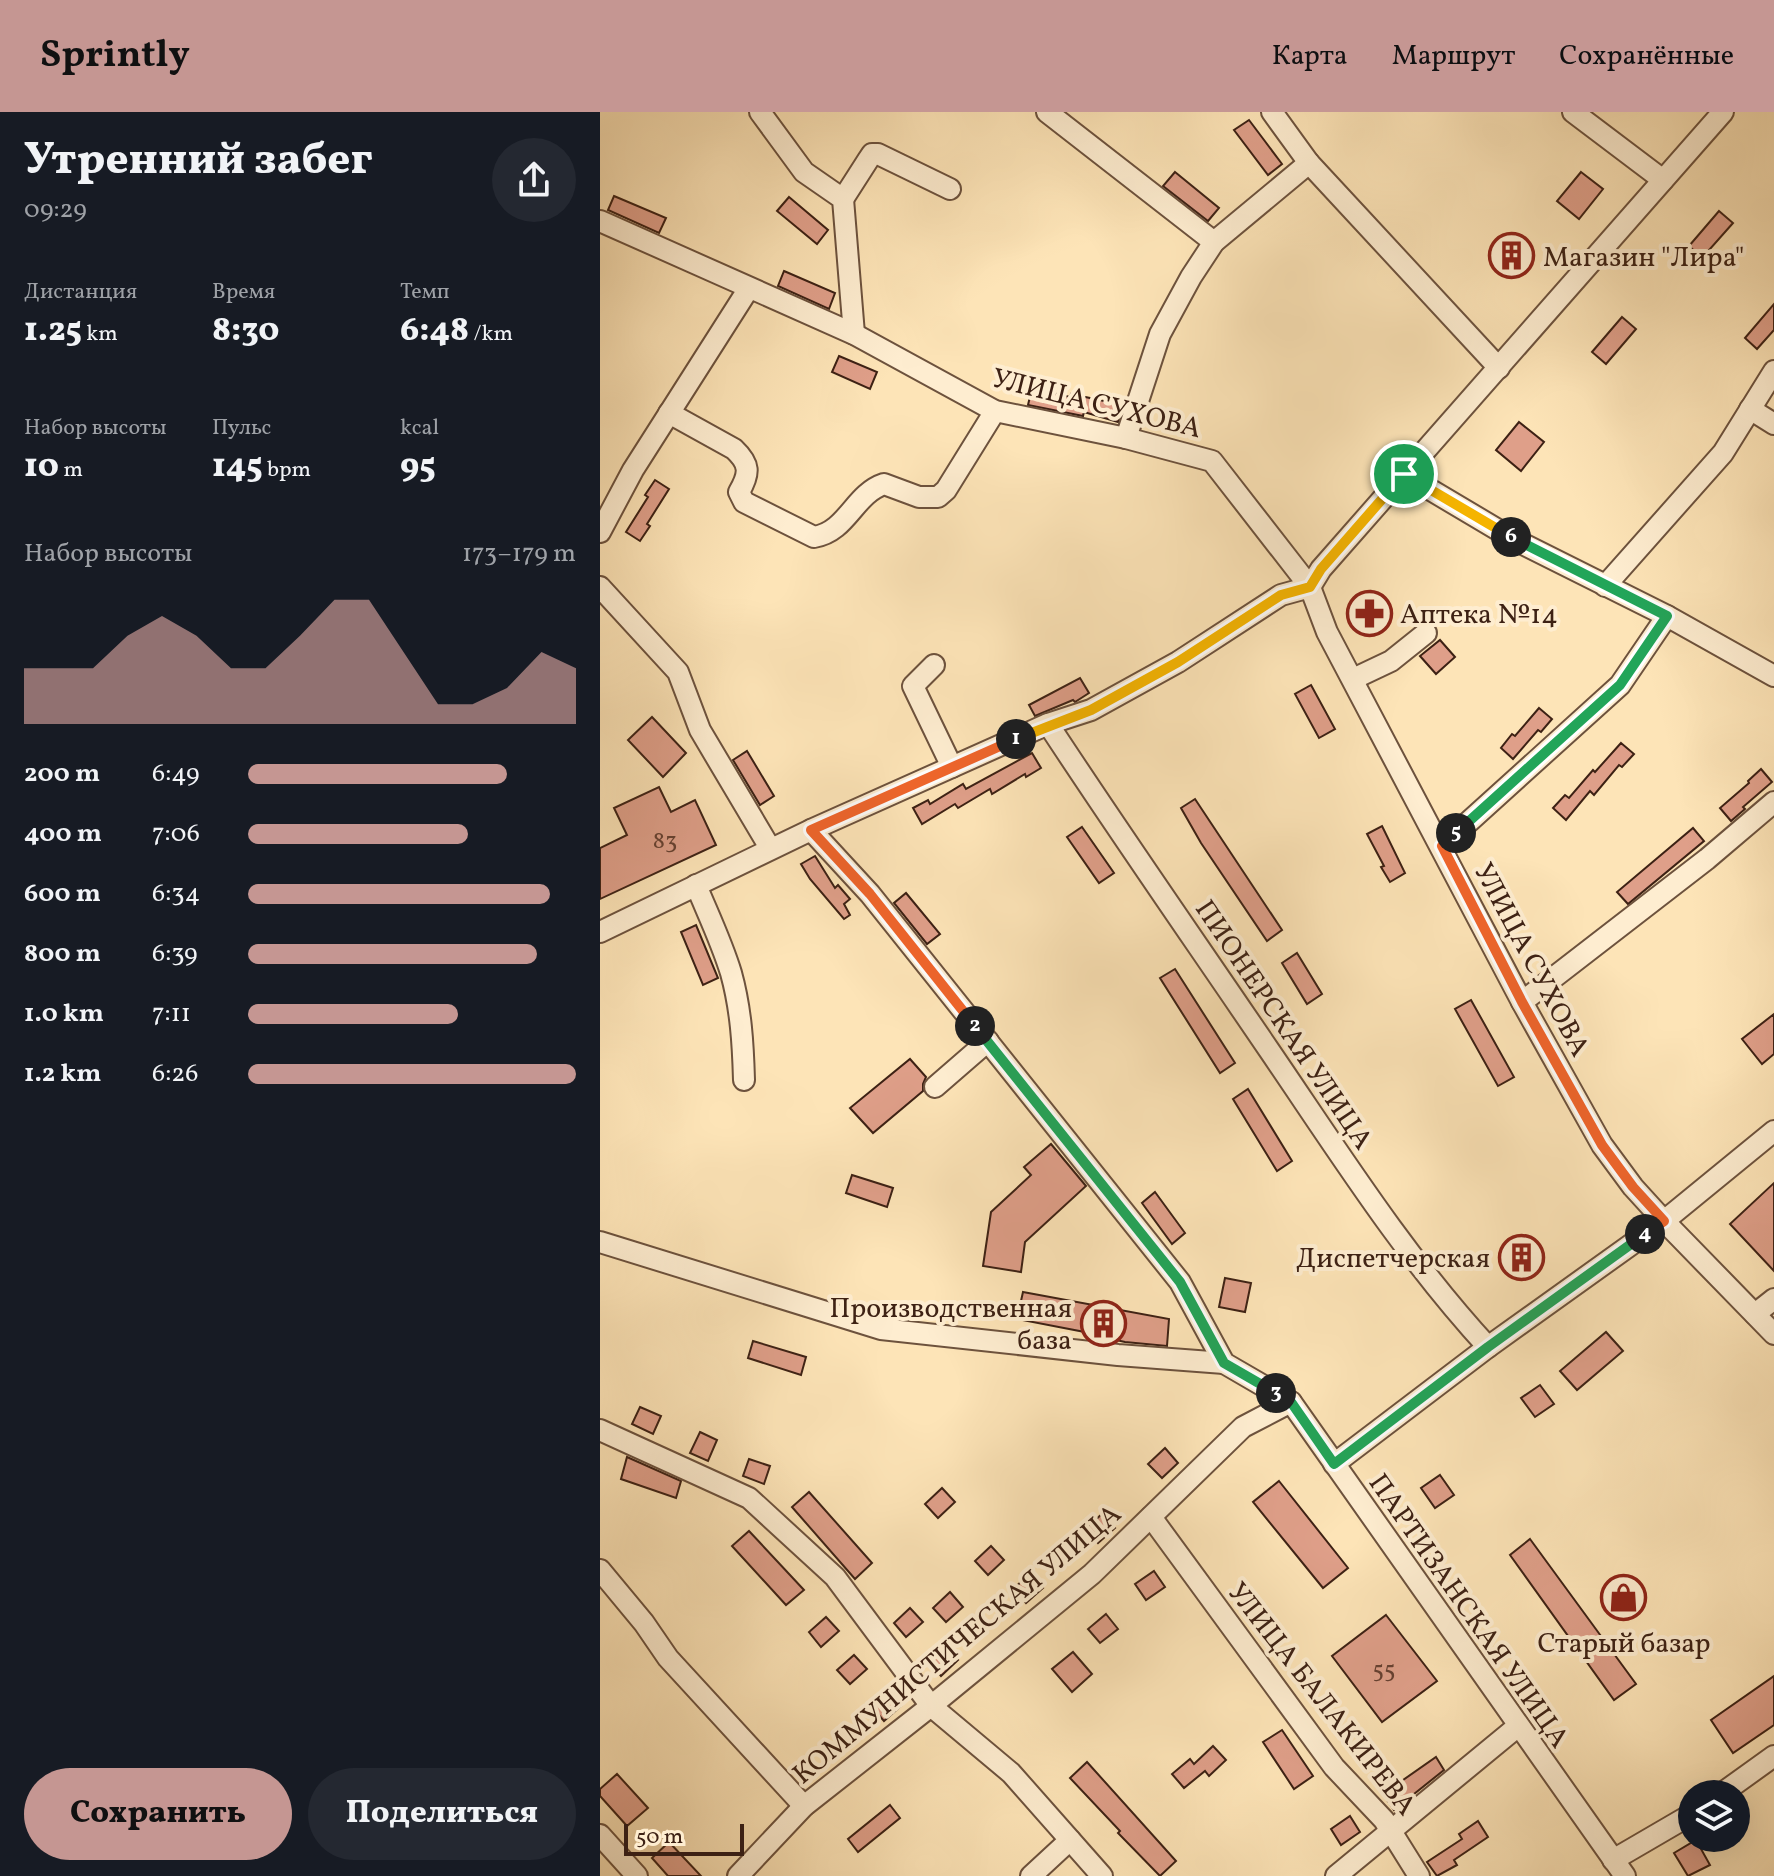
<!DOCTYPE html>
<html lang="ru">
<meta charset="utf-8">
<style>
:root{--surface:#171b24;--page:#242831;--text:#f1f3f6;--muted:#9ea1a6;--accent:#c59692}
body{margin:0;font-family:Vollkorn,serif;background:var(--page);color:var(--text);height:100vh;display:flex;flex-direction:column;font-size:30px;white-space:nowrap}
*{box-sizing:border-box;margin:0}
p{font-size:26px;color:var(--muted)}
.icon{flex:none;width:44px;height:44px;fill:none;stroke:currentColor;stroke-width:2;stroke-linecap:round;stroke-linejoin:round}
.map{position:relative;flex:1;overflow:hidden}
.sheet{display:flex;flex-direction:column;background:var(--surface);width:600px}
.sheet>*{flex:none}
.fabs{position:absolute;left:1078px;top:1668px;display:grid;gap:16px}
.fabs a{display:grid;place-items:center;width:72px;height:72px;border-radius:50%;background:var(--surface);box-shadow:0 8px 32px #0002;font-size:40px}
.scale{position:absolute;left:24px;bottom:20px;width:120px;box-sizing:border-box;padding-left:8px;border:4px solid #3d2114;border-top:0;font-size:22px;line-height:28px;white-space:nowrap;color:#3d2114;-webkit-text-stroke:6px #feedd0;paint-order:stroke}
.pin{position:absolute;display:grid;place-items:center;width:68px;height:68px;color:#fff;margin:-34px;border:4px solid #fff;border-radius:50%;box-shadow:0 2px 8px #0007}
.km{position:absolute;width:40px;height:40px;margin:-20px;border-radius:50%;background:#222;color:#fff;font-size:22px;line-height:40px;text-align:center}
.round{display:grid;place-items:center;flex:none;width:84px;height:84px;border-radius:42px;background:var(--page)}
.head{display:flex;align-items:center;justify-content:space-between;height:136px;padding:0 24px}
h1{font-size:44px;font-weight:800;line-height:60px}
.stats{display:grid;grid-template-columns:repeat(3,1fr);gap:12px;height:136px;padding:8px 24px}
.stats div{display:grid;align-content:center}
.stats b{font-size:34px;font-weight:800}
.stats small{font-size:22px;font-weight:400}
.stats p{font-size:22px}
.chart{height:224px;padding:16px 24px}
.chart p{display:flex;justify-content:space-between}
.chart svg{width:100%;height:144px;margin-top:8px;fill:var(--accent);opacity:.7}
.cta{display:flex;gap:16px;margin-top:auto;padding:16px 24px}
.cta a{flex:1;height:92px;border-radius:48px;background:var(--accent);color:#111;font-size:32px;font-weight:800;line-height:92px;text-align:center}
.cta a+a{background:var(--page);color:var(--text)}
ul{padding:0 24px;list-style:none;font-size:26px}
li{display:grid;grid-template-columns:128px 96px 1fr;align-items:center;height:60px}
li i{height:20px;border-radius:10px;background:var(--accent)}
header{display:flex;align-items:center;gap:48px;box-sizing:border-box;height:112px;padding:0 40px;background:var(--accent);color:#111}
header strong{font-size:38px}
nav{display:flex;gap:44px;margin-inline-start:auto;font-size:28px}
main{display:flex;flex:1;min-height:0}
.map>svg:first-child{display:block}
.building{fill:#df9f89;stroke:#3d2114;stroke-width:2}
.lines{fill:none;stroke-linecap:round;stroke-linejoin:round}
.minor-casing{stroke:#6d523d;stroke-width:24}
.minor{stroke:#feedd0;stroke-width:20}
.split-1-casing{stroke:#fff;stroke-width:16}
.split-2-casing{stroke:#fff;stroke-width:16}
.split-3-casing{stroke:#fff;stroke-width:16}
.split-4-casing{stroke:#fff;stroke-width:16}
.split-5-casing{stroke:#fff;stroke-width:16}
.split-6-casing{stroke:#fff;stroke-width:16}
.split-7-casing{stroke:#fff;stroke-width:16}
.split-1{stroke:#f5b400;stroke-width:10}
.split-2{stroke:#f0652b;stroke-width:10}
.split-3{stroke:#22a559;stroke-width:10}
.split-4{stroke:#22a559;stroke-width:10}
.split-5{stroke:#f0652b;stroke-width:10}
.split-6{stroke:#22a559;stroke-width:10}
.split-7{stroke:#f5b400;stroke-width:10}
.labels{text-anchor:middle;stroke-width:8;stroke-linejoin:round;paint-order:stroke}
.number-label{font-size:24px;fill:#664031}
.poi-label{font-size:28px;fill:#3d2114;stroke:#feedd0;text-anchor:start}
.street-label{font-size:28px;fill:#3d2114;stroke:#feedd0}
</style>
<header>
<strong>Sprintly</strong>
<nav><a>Карта</a><a>Маршрут</a><a>Сохранённые</a></nav>
</header>
<main>
<section class="sheet">
<div class="head"><div><h1>Утренний забег</h1><p>09:29</p></div><a class="round"><svg class="icon" aria-label="share" viewBox="0 0 24 24"><path d="M12 15V3M7 8l5-5 5 5M5 13v7h14v-7"/></svg></a></div>
<div class="stats">
<div><p>Дистанция</p><b>1.25<small> km</small></b></div>
<div><p>Время</p><b>8:30</b></div>
<div><p>Темп</p><b>6:48<small> /km</small></b></div>
</div>
<div class="stats">
<div><p>Набор высоты</p><b>10<small> m</small></b></div>
<div><p>Пульс</p><b>145<small> bpm</small></b></div>
<div><p>kcal</p><b>95</b></div>
</div>
<div class="chart"><p><span>Набор высоты</span>173–179 m</p>
<svg viewBox="0 0 160 44" preserveAspectRatio="none"><path d="M0 44V27L10 27L20 27L30 17L40 11L50 17L60 27L70 27L80 17L90 6L100 6L110 22L120 38L130 38L140 33L150 22L160 27V44z"/></svg>
</div>
<ul>
<li><b>200 m</b>6:49<i style="width:79%"></i></li>
<li><b>400 m</b>7:06<i style="width:67%"></i></li>
<li><b>600 m</b>6:34<i style="width:92%"></i></li>
<li><b>800 m</b>6:39<i style="width:88%"></i></li>
<li><b>1.0 km</b>7:11<i style="width:64%"></i></li>
<li><b>1.2 km</b>6:26<i style="width:100%"></i></li>
</ul>
<div class="cta"><a>Сохранить</a><a>Поделиться</a></div>
</section>
<div class="map">
<svg width="1174" height="1764" viewBox="0 0 1174 1764">
<rect width="100%" height="100%" fill="#fde4b7"/>
<filter id="stains"><feTurbulence type="fractalNoise" baseFrequency=".0025" numOctaves="4"/><feColorMatrix values="0 0 0 0 .2 0 0 0 0 .09 0 0 0 0 .02 0 0 0 .5 -.17"/></filter>
<radialGradient id="worn" r=".72"><stop offset=".6" stop-color="#630" stop-opacity="0"/><stop offset="1" stop-color="#630" stop-opacity=".3"/></radialGradient>
<g class="building">
<path d="M649 8 682 52 668 63 634 18Z"/>
<path d="M575 60 619 96 608 109 563 74Z"/>
<path d="M981 60 1003 77 979 107 957 89Z"/>
<path d="M14 84 66 106 59 121 8 98Z"/>
<path d="M189 85 228 118 217 132 177 99Z"/>
<path d="M1119 99 1133 111 1102 146 1089 134Z"/>
<path d="M911 127 929 145 913 161 895 143Z"/>
<path d="M184 159 235 181 229 197 178 174Z"/>
<path d="M1174 192V218L1157 237 1145 226Z"/>
<path d="M1022 205 1036 217 1006 252 992 240Z"/>
<path d="M239 244 277 260 270 277 232 260Z"/>
<path d="M432 276 470 285 471 282 523 293 518 310 484 300 483 304 428 293Z"/>
<path d="M919 310 944 330 921 359 896 338Z"/>
<path d="M55 368 69 377 47 412 50 414 40 429 26 420 48 385 45 383Z"/>
<path d="M771 479 791 498 768 522 748 503Z"/>
<path d="M840 528 855 545 836 562 820 544Z"/>
<path d="M480 566 489 581 475 590 473 588 435 604 429 593Z"/>
<path d="M711 573 735 617 719 626 695 582Z"/>
<path d="M939 596 952 607 941 620 938 618 913 647 901 636 912 622 915 624Z"/>
<path d="M52 605 86 641 63 665 28 628Z"/>
<path d="M1021 631 1034 642 1022 655 1019 653 994 683 990 679 966 708 953 696 965 683 969 686 993 658 995 660Z"/>
<path d="M147 639 174 684 160 693 133 648Z"/>
<path d="M432 641 441 656 426 665 425 662 392 682 390 677 358 696 355 692 322 712 313 696 328 688 330 692 363 672 366 677Z"/>
<path d="M1161 657 1172 670 1143 695 1145 697 1131 709 1120 696 1149 671 1148 669Z"/>
<path d="M59 675 71 700 95 688 116 733 0 787V736L27 723 14 696Z"/>
<path d="M595 687 682 818 667 829 601 731 581 696Z"/>
<path d="M782 714 805 761 790 770 781 755 784 754 767 722Z"/>
<path d="M482 715 514 761 499 771 467 725Z"/>
<path d="M1093 716 1104 729 1028 792 1017 780Z"/>
<path d="M215 744 235 776 238 773 250 787 244 792 250 803 244 807 210 767 201 752Z"/>
<path d="M306 781 340 822 327 832 294 791Z"/>
<path d="M96 813 118 866 103 873 81 820Z"/>
<path d="M697 841 722 882 707 892 682 851Z"/>
<path d="M575 857 635 951 620 961 560 866Z"/>
<path d="M871 888 914 965 898 974 855 897Z"/>
<path d="M1174 902V942L1162 952 1142 927Z"/>
<path d="M310 947 326 965 323 972V979L273 1021 250 996Z"/>
<path d="M648 977 692 1049 677 1059 633 987Z"/>
<path d="M451 1032 486 1074 425 1130 421 1160 383 1154 391 1100 431 1063 424 1055Z"/>
<path d="M252 1063 293 1076 287 1095 246 1081Z"/>
<path d="M1174 1071V1159L1130 1112Z"/>
<path d="M555 1080 585 1121 572 1132 542 1091Z"/>
<path d="M926 1124 942 1145 916 1166 900 1146Z"/>
<path d="M625 1166 651 1171 645 1200 619 1195Z"/>
<path d="M423 1180 569 1207 567 1234 525 1230 516 1228 518 1220 491 1215 490 1221 417 1207Z"/>
<path d="M1006 1220 1023 1239 977 1278 960 1259Z"/>
<path d="M153 1229 206 1245 201 1263 148 1246Z"/>
<path d="M940 1273 954 1292 935 1305 921 1286Z"/>
<path d="M40 1295 61 1304 53 1322 32 1312Z"/>
<path d="M100 1320 117 1328 108 1349 90 1341Z"/>
<path d="M565 1336 578 1351 562 1366 548 1352Z"/>
<path d="M27 1345 81 1369 76 1386 21 1367Z"/>
<path d="M149 1347 170 1354 164 1372 143 1364Z"/>
<path d="M840 1363 854 1383 835 1396 821 1376Z"/>
<path d="M679 1369 748 1456 723 1476 653 1390Z"/>
<path d="M342 1376 355 1390 338 1406 325 1392Z"/>
<path d="M209 1380 272 1451 255 1467 192 1395Z"/>
<path d="M502 1402 515 1416 498 1431 485 1417Z"/>
<path d="M149 1419 204 1478 186 1493 132 1434Z"/>
<path d="M930 1427 1036 1572 1014 1588 910 1443Z"/>
<path d="M391 1434 404 1448 388 1463 375 1449Z"/>
<path d="M554 1459 565 1475 546 1488 535 1472Z"/>
<path d="M430 1462 443 1476 426 1491 413 1477Z"/>
<path d="M350 1480 363 1495 346 1510 333 1496Z"/>
<path d="M310 1496 323 1510 306 1525 294 1511Z"/>
<path d="M506 1502 518 1517 500 1531 488 1517Z"/>
<path d="M786 1503 837 1569 782 1610 732 1544Z"/>
<path d="M226 1505 239 1519 221 1535 209 1520Z"/>
<path d="M344 1534 358 1548 341 1564 328 1549Z"/>
<path d="M473 1540 492 1562 472 1580 452 1557Z"/>
<path d="M254 1543 267 1557 250 1572 237 1558Z"/>
<path d="M1174 1564V1613L1133 1641 1111 1608Z"/>
<path d="M289 1579 301 1594 284 1609 271 1594Z"/>
<path d="M682 1618 713 1664 694 1677 663 1630Z"/>
<path d="M613 1634 626 1648 609 1664 605 1659 584 1676 572 1662 590 1647 594 1652Z"/>
<path d="M836 1645 844 1658 794 1698 783 1682Z"/>
<path d="M487 1650 576 1749 560 1764 518 1721 520 1719 470 1666Z"/>
<path d="M17 1662 48 1696 27 1714 0 1684V1677Z"/>
<path d="M290 1693 300 1706 258 1740 248 1727Z"/>
<path d="M750 1704 760 1720 741 1733 731 1717Z"/>
<path d="M878 1709 888 1725 854 1748 857 1753 837 1764 827 1750 862 1727 859 1722Z"/>
<path d="M1096 1728 1110 1753 1088 1764 1074 1741Z"/>
<path d="M69 1730 101 1764H68L52 1746Z"/>
</g>
<g class="lines">
<defs>
<g id="minor">
<path d="M160 0 204 60 243 87 254 222"/>
<path d="M447 0 614 130"/>
<path d="M672 0 709 51 899 256"/>
<path d="M973 0 1063 68"/>
<path d="M243 87 268 48 272 42H278L350 77"/>
<path d="M0 109 254 222 395 299 526 326 612 349 710 475 727 520 922 890 1002 1033 1033 1075 1064 1109 1174 1222"/>
<path d="M1150 297 1174 312"/>
<path d="M69 301 134 337C150 352 150 361 139 380L144 390 214 425C247 420 254 382 284 372L319 385H338L346 378 395 299"/>
<path d="M526 326 560 222 591 165 614 130 709 51"/>
<path d="M804 362 915 428 1067 504 1174 564"/>
<path d="M0 420 33 358 149 176"/>
<path d="M1005 474 1123 341 1174 259"/>
<path d="M0 475 78 560 100 618 170 736"/>
<path d="M334 553 313 574 352 655"/>
<path d="M753 567 791 549 826 521"/>
<path d="M448 612C520 722 595 829 669 938 738 1039 804 1144 888 1235"/>
<path d="M211 718 270 782 580 1170 624 1251 691 1290 1025 1764"/>
<path d="M842 734 1020 573 1067 504"/>
<path d="M96 773C108 802 122 831 131 861 141 897 143 932 144 968"/>
<path d="M0 820 211 718 448 612 491 598 578 550 681 483 710 475 721 457 1123 0"/>
<path d="M922 890 1107 747 1174 690"/>
<path d="M335 975 388 929"/>
<path d="M0 1130 281 1217 518 1243 624 1251"/>
<path d="M1155 1202 1174 1187"/>
<path d="M0 1318 149 1386 235 1465 331 1594 411 1661 502 1764"/>
<path d="M734 1352 888 1235 1064 1109 1174 1019"/>
<path d="M551 1405 734 1655 784 1708 819 1764"/>
<path d="M0 1458 44 1511 68 1546 204 1694"/>
<path d="M1121 1682 1174 1644"/>
<path d="M0 1723 37 1764"/>
<path d="M1013 1748 1092 1702"/>
<path d="M138 1764 204 1694 331 1594 492 1462 643 1315 691 1290"/>
<path d="M431 1764 470 1728"/>
<path d="M736 1764 917 1615"/>
</g>
</defs>
<use href="#minor" class="minor-casing"/>
<use href="#minor" class="minor"/>
</g>
<g class="lines">
<defs>
<path id="split-1" d="M416 627 491 598 578 550 681 483 710 475 721 457 804 362"/>
<path id="split-2" d="M375 914 270 782 211 718 416 627"/>
<path id="split-3" d="M375 914 580 1170 624 1251 676 1281"/>
<path id="split-4" d="M676 1281 691 1290 734 1352 888 1235 1045 1122"/>
<path id="split-5" d="M856 721 842 734 922 890 1002 1033 1033 1075 1064 1109 1045 1122"/>
<path id="split-6" d="M856 721 1020 573 1067 504 911 425"/>
<path id="split-7" d="M804 362 911 425"/>
</defs>
<use href="#split-1" class="split-1-casing"/>
<use href="#split-2" class="split-2-casing"/>
<use href="#split-3" class="split-3-casing"/>
<use href="#split-4" class="split-4-casing"/>
<use href="#split-5" class="split-5-casing"/>
<use href="#split-6" class="split-6-casing"/>
<use href="#split-7" class="split-7-casing"/>
<use href="#split-1" class="split-1"/>
<use href="#split-2" class="split-2"/>
<use href="#split-3" class="split-3"/>
<use href="#split-4" class="split-4"/>
<use href="#split-5" class="split-5"/>
<use href="#split-6" class="split-6"/>
<use href="#split-7" class="split-7"/>
</g>
<defs>
<symbol id="building-ring" viewBox="-11 -11 22 22"><circle r="9.5" fill="#feedd0" stroke="#8f2418" stroke-width="1.5"/><path d="M-4-6H4V6H1V3H-1V6H-4ZM-2.5-4.3h1.7v1.8h-1.7ZM.8-4.3h1.7v1.8H.8ZM-2.5-1h1.7V.8h-1.7ZM.8-1h1.7V.8H.8Z" fill="#8f2418"/></symbol>
<symbol id="pharmacy-ring" viewBox="-11 -11 22 22"><circle r="9.5" fill="#feedd0" stroke="#8f2418" stroke-width="1.5"/><path d="M-2-6h4v4h4v4h-4v4h-4v-4h-4v-4h4Z" fill="#8f2418"/></symbol>
<symbol id="shop-ring" viewBox="-11 -11 22 22"><circle r="9.5" fill="#feedd0" stroke="#8f2418" stroke-width="1.5"/><path d="M-5-2.5h2.3a2.7 3.5 0 0 1 5.4 0H5L5.5 6h-11ZM-1.5-2.5h3a1.5 2.3 0 0 0-3 0Z" fill="#8f2418"/></symbol>
</defs>
<g fill-rule="evenodd">
<use href="#building-ring" x="886" y="118" width="51" height="51"/>
<use href="#pharmacy-ring" x="744" y="476" width="51" height="51"/>
<use href="#building-ring" x="896" y="1120" width="51" height="51"/>
<use href="#building-ring" x="478" y="1186" width="51" height="51"/>
<use href="#shop-ring" x="998" y="1460" width="51" height="51"/>
</g>
<g class="labels">
<g class="number-label">
<text x="65" y="736">83</text>
<text x="784" y="1565">55</text>
</g>
<g class="poi-label">
<text x="943" y="154">Магазин "Лира"</text>
<text x="800" y="511">Аптека №14</text>
<text x="890" y="1155" text-anchor="end">Диспетчерская</text>
<text x="472" y="1205" text-anchor="end">Производственная<tspan x="472" dy="32">база</tspan></text>
<text x="1024" y="1540" text-anchor="middle">Старый базар</text>
</g>
<g class="street-label">
<text transform="translate(497 290) rotate(14)" y="10">УЛИЦА СУХОВА</text>
<text transform="translate(933 847) rotate(62)" y="10">УЛИЦА СУХОВА</text>
<text transform="translate(685 912) rotate(56)" y="10">ПИОНЕРСКАЯ УЛИЦА</text>
<text transform="translate(870 1498) rotate(55)" y="10">ПАРТИЗАНСКАЯ УЛИЦА</text>
<text transform="translate(356 1531) rotate(-40)" y="10">КОММУНИСТИЧЕСКАЯ УЛИЦА</text>
<text transform="translate(723 1586) rotate(52)" y="10">УЛИЦА БАЛАКИРЕВА</text>
</g>
</g>
<rect width="100%" height="100%" filter="url(#stains)"/>
<rect width="100%" height="100%" fill="url(#worn)"/>
</svg>
<div class="fabs">
<a><svg class="icon" aria-label="layers" viewBox="0 0 24 24"><path d="M12 4l9 5-9 5-9-5zM3 14l9 5 9-5"/></svg></a>
</div>
<div class="scale">50 m</div>
<div class="pin" style="left:804px;top:362px;background:#1e9e55"><svg class="icon" aria-label="arrive" viewBox="0 0 24 24"><path d="M6 21V4h12l-3 4 3 4H6"/></svg></div>
<b class="km" style="left:416px;top:627px">1</b>
<b class="km" style="left:375px;top:914px">2</b>
<b class="km" style="left:676px;top:1281px">3</b>
<b class="km" style="left:1045px;top:1122px">4</b>
<b class="km" style="left:856px;top:721px">5</b>
<b class="km" style="left:911px;top:425px">6</b>
</div>
</main>
